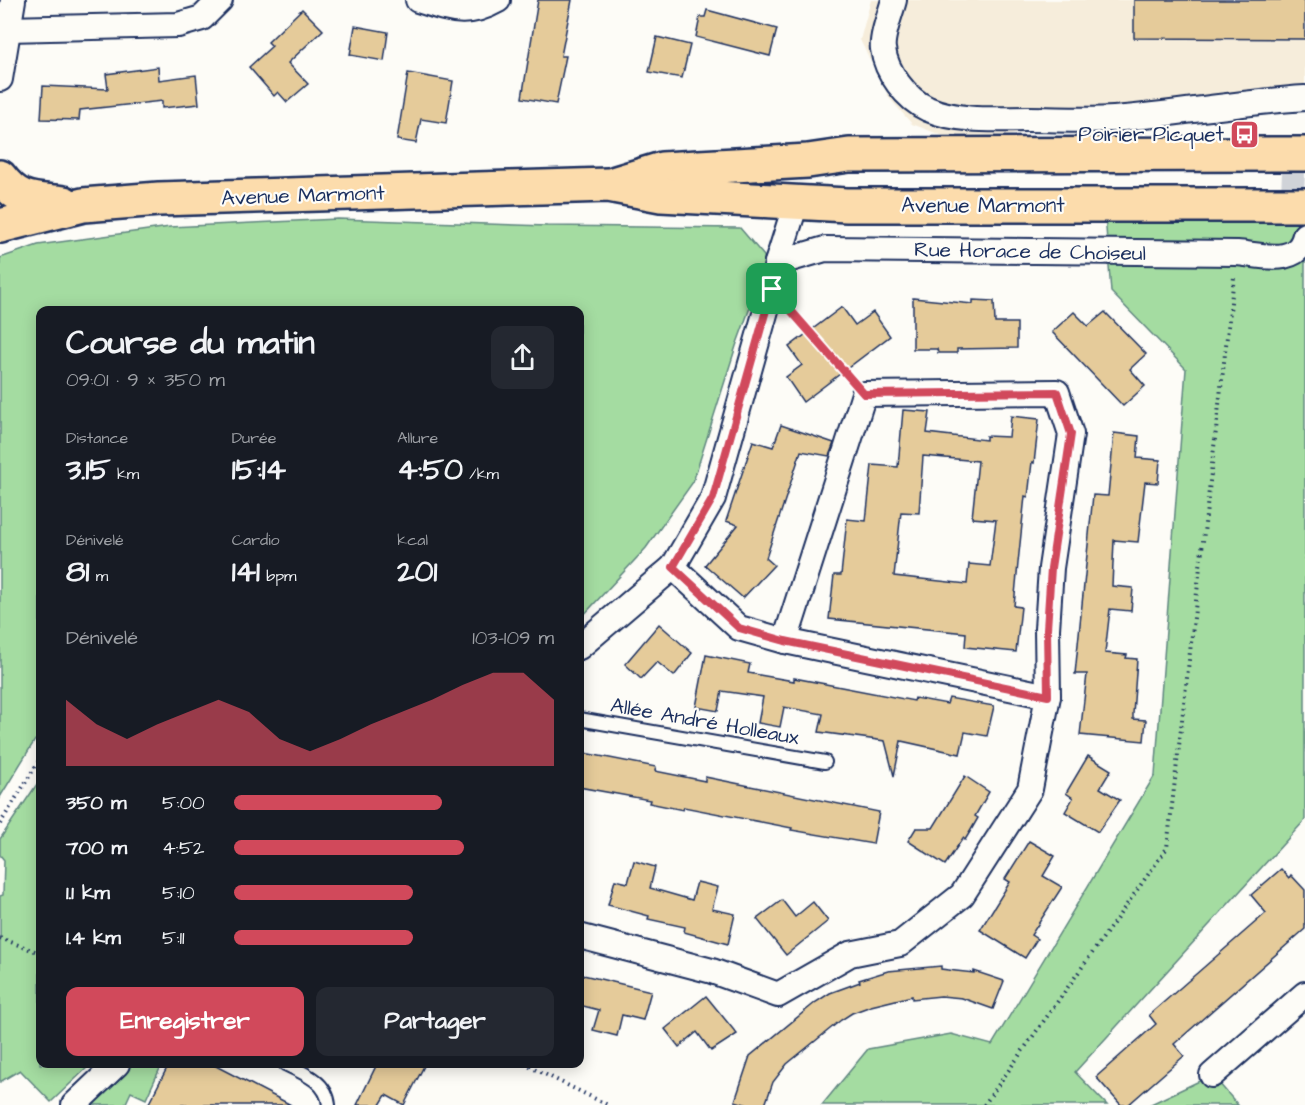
<!DOCTYPE html>
<html lang="fr">
<meta charset="utf-8">
<style>
:root{--surface:#171b24;--page:#242831;--text:#f1f3f6;--muted:#9ea1a6;--accent:#d1495b}
body{margin:0;font-family:"Architects Daughter",sans-serif;background:var(--page);color:var(--text);height:100vh;display:flex;flex-direction:column;font-size:22px;white-space:nowrap}
*{box-sizing:border-box;margin:0}
p{font-size:20px;color:var(--muted)}
.icon{flex:none;width:33px;height:33px;fill:none;stroke:currentColor;stroke-width:2;stroke-linecap:round;stroke-linejoin:round}
.map{position:relative;flex:1;overflow:hidden}
.sheet{position:absolute;left:36px;top:306px;width:548px;height:762px;display:flex;flex-direction:column;background:var(--surface);border-radius:12px;box-shadow:0 3px 15px #0003}
.sheet>*{flex:none}
.pin{position:absolute;display:grid;place-items:center;width:51px;height:51px;color:#fff;margin:-26px;border-radius:12px;box-shadow:0 3px 9px #0006}
.round{display:grid;place-items:center;flex:none;width:63px;height:63px;border-radius:12px;background:var(--page)}
.head{display:flex;align-items:center;justify-content:space-between;height:102px;padding:0 30px}
h1{font-size:33px;font-weight:800;line-height:45px}
.metrics{display:grid;grid-template-columns:repeat(3,1fr);gap:9px;height:102px;padding:6px 30px}
.metrics div{display:grid;align-content:center}
.metrics b{font-size:30px;font-weight:800}
.metrics small{font-size:16px;font-weight:400}
.metrics p{font-size:16px}
.chart{height:168px;padding:12px 30px}
.chart p{display:flex;justify-content:space-between}
.chart svg{width:100%;height:108px;margin-top:6px;fill:var(--accent);opacity:.7}
.action{display:flex;gap:12px;margin-top:auto;padding:12px 30px}
.action a{flex:1;height:69px;border-radius:12px;background:var(--accent);color:#fff;font-size:24px;font-weight:800;line-height:69px;text-align:center}
.action a+a{background:var(--page);color:var(--text)}
ul{padding:0 30px;list-style:none;font-size:20px}
li{display:grid;grid-template-columns:96px 72px 1fr;align-items:center;height:45px}
li i{height:15px;border-radius:8px;background:var(--accent)}
.map>svg:first-child{display:block}
.built{fill:#f6eddb}
.green{fill:#a4dca1;stroke:#608680;stroke-width:1.5}
.building{fill:#e5cb9a;stroke:#1b2f5e;stroke-width:1.5;fill-rule:evenodd}
.lines{fill:none;stroke-linecap:round;stroke-linejoin:round}
.primary-tunnel{stroke:#d0d3d8;stroke-width:33;stroke-dasharray:33 16;stroke-linecap:butt}
.lane-casing{stroke:#1b2f5e;stroke-width:16}
.street-casing{stroke:#1b2f5e;stroke-width:28}
.primary-casing{stroke:#1b2f5e;stroke-width:38}
.path{stroke:#1b2f5e;stroke-width:4;stroke-dasharray:1.5 4.5;stroke-linecap:butt}
.lane{stroke:#fdfcf7;stroke-width:12}
.street{stroke:#fdfcf7;stroke-width:24}
.primary{stroke:#fcdcac;stroke-width:33}
.route-casing{stroke:#fff;stroke-width:12}
.route{stroke:#d1495b;stroke-width:8}
.labels{text-anchor:middle;stroke-width:4.5;stroke-linejoin:round;paint-order:stroke}
.poi-label{font-size:21px;fill:#1b2f5e;stroke:#fdfcf7;text-anchor:end}
.street-label{font-size:21px;fill:#1b2f5e;stroke:#fdfcf7}
</style>
<div class="map">
<svg width="1305" height="1105" viewBox="0 0 1305 1105">
<rect width="100%" height="100%" fill="#fdfcf7"/>
<filter id="ink" filterUnits="userSpaceOnUse"><feTurbulence type="fractalNoise" baseFrequency=".0167" numOctaves="2"/><feDisplacementMap in="SourceGraphic" scale="12" xChannelSelector="R" yChannelSelector="G"/><feConvolveMatrix kernelMatrix="1 2 1 2 8 2 1 2 1" color-interpolation-filters="sRGB"/></filter>
<g filter="url(#ink)">
<path class="built" d="M871 0H1305V98L1245 96 962 143 912 124 890 99 860 40Z"/>
<g class="green">
<path d="M1105 215 1305 216V820L1075 1072 1107 1105H822L868 1049 951 1034 992 1045 1155 775 1186 369 1111 292Z"/>
<path d="M338 219 547 226 740 228 764 256V269L736 346 693 482 646 548 579 620V310H40V738L35 740 0 797V258L38 245 170 227Z"/>
<path d="M40 782V1064H91L51 1102 20 1070 0 1082V896L3 895 4 860 0 855V839L37 784Z"/>
<path d="M131 1064H162L146 1099 131 1092 125 1105H86Z"/>
<path d="M1212 1075 1238 1105H1149Z"/>
</g>
<g class="building">
<path d="M538 0H572L561 56H566L556 104 522 98Z"/>
<path d="M1134 0H1305V39L1134 38Z"/>
<path d="M302 9 323 30 288 63 308 84 287 102 278 92 274 96 249 67 272 46 268 42Z"/>
<path d="M707 10 777 29 770 56 696 37 700 17H705Z"/>
<path d="M355 26 388 32 384 61 350 55Z"/>
<path d="M657 37 690 45 682 78 649 72Z"/>
<path d="M158 67 159 80 196 75 199 104 162 108V101L80 110 79 120 41 119 43 86 108 89 106 74Z"/>
<path d="M408 73 453 81 446 123 421 119 416 143 397 140Z"/>
<path d="M913 298 973 304V300L994 301 995 323H1017V348L957 349V353H938L937 349H913Z"/>
<path d="M842 307 855 325 873 312 890 336 803 402 786 377 802 365 789 347Z"/>
<path d="M1074 312 1088 326 1105 312 1146 354 1130 369 1145 386 1123 406 1052 332Z"/>
<path d="M903 410 930 412 927 433 986 440V436L1009 437 1011 416 1039 419 1034 463 1032 462 1028 497 1025 496 1018 563 1014 606 1021 607 1016 652 965 647 966 633 829 619 834 575H841L847 519 866 521 872 465 898 467ZM923 456 978 461 972 518 996 520 990 566 969 564 967 584 894 576 901 512 919 513Z"/>
<path d="M781 425 834 443 829 456 801 451 766 558 774 565 743 598 705 565 738 525 726 521 753 441 773 447Z"/>
<path d="M1114 433 1139 436 1137 458 1160 460 1158 483 1145 482 1138 542 1114 540 1112 586 1133 588 1131 611 1110 609 1105 653 1127 655 1126 658 1137 659 1133 714V719L1146 720 1144 741 1080 735 1087 674H1075L1093 495 1108 496Z"/>
<path d="M659 624 692 653 674 676 657 662 641 679 625 664Z"/>
<path d="M706 655 750 664 748 673 794 681V678L914 701 915 698 947 704 949 698 994 706 987 736 965 732 960 754 901 741 894 776 885 741 819 732 823 714 784 707 780 727 758 723 763 697 722 691 718 711 696 707Z"/>
<path d="M579 752 656 767 655 771 705 781V777L879 812 873 844 791 830 792 828 684 807 683 810 649 803 650 800 579 787Z"/>
<path d="M1088 756 1111 770 1100 788 1120 800 1098 832 1065 812 1073 798 1066 793Z"/>
<path d="M965 776 989 792 975 816 978 818 971 830 965 840 963 838 945 865 908 841 916 828H933Z"/>
<path d="M1029 841 1055 856 1043 876 1062 887 1031 935 1037 939 1025 958 980 930 1010 882 1005 879Z"/>
<path d="M634 861 655 867 650 888 692 900 697 882 718 887 712 909 735 914 728 944 684 932 685 927 648 919 649 916 608 905 615 880 628 883Z"/>
<path d="M1281 869 1289 878 1291 875 1305 890V929L1174 1044 1184 1056 1128 1105H1121L1096 1077 1156 1024 1149 1015 1266 913 1251 895Z"/>
<path d="M782 900 795 917 813 902 828 921 786 955 757 919Z"/>
<path d="M941 966V969L956 971 974 973V971L1004 981 993 1009 962 998 941 996 912 999V996L871 1006 852 1013 841 1020 787 1064 773 1082 765 1105H748L735 1101 750 1056 816 1002 830 993 860 982 859 980 888 971Z"/>
<path d="M579 974 651 991 643 1020 622 1015 617 1036 593 1030 599 1010 579 1005Z"/>
<path d="M706 996 737 1034 711 1051 697 1032 679 1047 665 1029Z"/>
<path d="M169 1064H212L291 1105H148Z"/>
<path d="M377 1064H425L404 1105 386 1095 380 1105H357Z"/>
</g>
<g class="lines">
<path class="primary-tunnel" d="M1282 172 1305 173"/>
<defs>
<g id="lane">
<path d="M579 719 825 762"/>
<path d="M285 1064C304 1073 327 1082 329 1105"/>
</g>
<g id="street">
<path d="M418 0C451 10 466 18 498 0"/>
<path d="M894 0C891 12 881 37 883 49 886 72 906 99 928 109 959 122 995 119 1027 119 1056 119 1086 121 1114 119 1178 114 1241 102 1305 98"/>
<path d="M7 29 178 25 202 18 220 0"/>
<path d="M0 79 13 0"/>
<path d="M777 263 825 249 1237 253C1261 255 1298 267 1305 235"/>
<path d="M673 567 739 628 785 641 1048 696"/>
<path d="M579 647 673 567 713 498 772 289 777 263 796 203"/>
<path d="M579 936 712 971 778 995 850 954 900 944 962 895 1030 789 1048 696 1047 629 1051 568 1071 434 1057 392 864 394 785 641"/>
<path d="M1212 1075 1305 994"/>
<path d="M74 1105 117 1064"/>
</g>
<g id="primary">
<path d="M0 177C20 203 33 199 64 203"/>
<path d="M616 183 662 169 808 161 849 155 1305 154"/>
<path d="M0 226 83 205 159 199 608 185 661 195 847 205H1305"/>
</g>
</defs>
<use href="#lane" class="lane-casing"/>
<use href="#street" class="street-casing"/>
<use href="#primary" class="primary-casing"/>
<g class="path">
<path d="M791 311 849 377"/>
<path d="M0 824 40 759"/>
<path d="M0 938 40 953"/>
<path d="M524 1064 608 1105"/>
<path d="M984 1105 1167 848 1234 277"/>
</g>
<use href="#lane" class="lane"/>
<use href="#street" class="street"/>
<use href="#primary" class="primary"/>
</g>
</g>
<g class="lines" filter="url(#ink)">
<defs>
<path id="route" d="M772 289 864 394 1057 392 1071 434 1051 568 1047 629 1048 696 785 641 739 628 673 567 713 498Z"/>
</defs>
<use href="#route" class="route-casing"/>
<use href="#route" class="route"/>
</g>
<defs>
<symbol id="bus-square" viewBox="-11 -11 22 22"><rect x="-9" y="-9" width="18" height="18" rx="4" fill="#d1495b" stroke="#fdfcf7"/><path d="M-5-6H5V4H4V6H2V4H-2V6H-4V4H-5ZM-3.5-4V0h7V-4ZM-3.5 1.2v1.5H-2V1.2ZM2 1.2v1.5H3.5V1.2Z" fill="#fff"/></symbol>
</defs>
<g fill-rule="evenodd">
<use href="#bus-square" x="1228" y="118" width="33" height="33"/>
</g>
<g class="labels">
<g class="poi-label">
<text x="1224" y="141">Poirier Picquet</text>
</g>
<g class="street-label">
<text transform="translate(303 195) rotate(-2)" y="7">Avenue Marmont</text>
<text x="983" y="212">Avenue Marmont</text>
<text transform="translate(1030 251) rotate(1)" y="7">Rue Horace de Choiseul</text>
<text transform="translate(705 721) rotate(10)" y="7">Allée André Holleaux</text>
</g>
</g>
</svg>
<div class="pin" style="left:772px;top:289px;background:#1e9e55"><svg class="icon" aria-label="arrive" viewBox="0 0 24 24"><path d="M6 21V4h12l-3 4 3 4H6"/></svg></div>
<section class="sheet">
<div class="head"><div><h1>Course du matin</h1><p>09:01 · 9 × 350 m</p></div><a class="round"><svg class="icon" aria-label="share" viewBox="0 0 24 24"><path d="M12 15V3M7 8l5-5 5 5M5 13v7h14v-7"/></svg></a></div>
<div class="metrics">
<div><p>Distance</p><b>3.15<small> km</small></b></div>
<div><p>Durée</p><b>15:14</b></div>
<div><p>Allure</p><b>4:50<small> /km</small></b></div>
</div>
<div class="metrics">
<div><p>Dénivelé</p><b>81<small> m</small></b></div>
<div><p>Cardio</p><b>141<small> bpm</small></b></div>
<div><p>kcal</p><b>201</b></div>
</div>
<div class="chart"><p><span>Dénivelé</span>103–109 m</p>
<svg viewBox="0 0 160 44" preserveAspectRatio="none"><path d="M0 44V17L10 27L20 33L30 27L40 22L50 17L60 22L70 33L80 38L90 33L100 27L110 22L120 17L130 11L140 6L150 6L160 17V44z"/></svg>
</div>
<ul>
<li><b>350 m</b>5:00<i style="width:65%"></i></li>
<li><b>700 m</b>4:52<i style="width:72%"></i></li>
<li><b>1.1 km</b>5:10<i style="width:56%"></i></li>
<li><b>1.4 km</b>5:11<i style="width:56%"></i></li>
</ul>
<div class="action"><a>Enregistrer</a><a>Partager</a></div>
</section>
</div>
